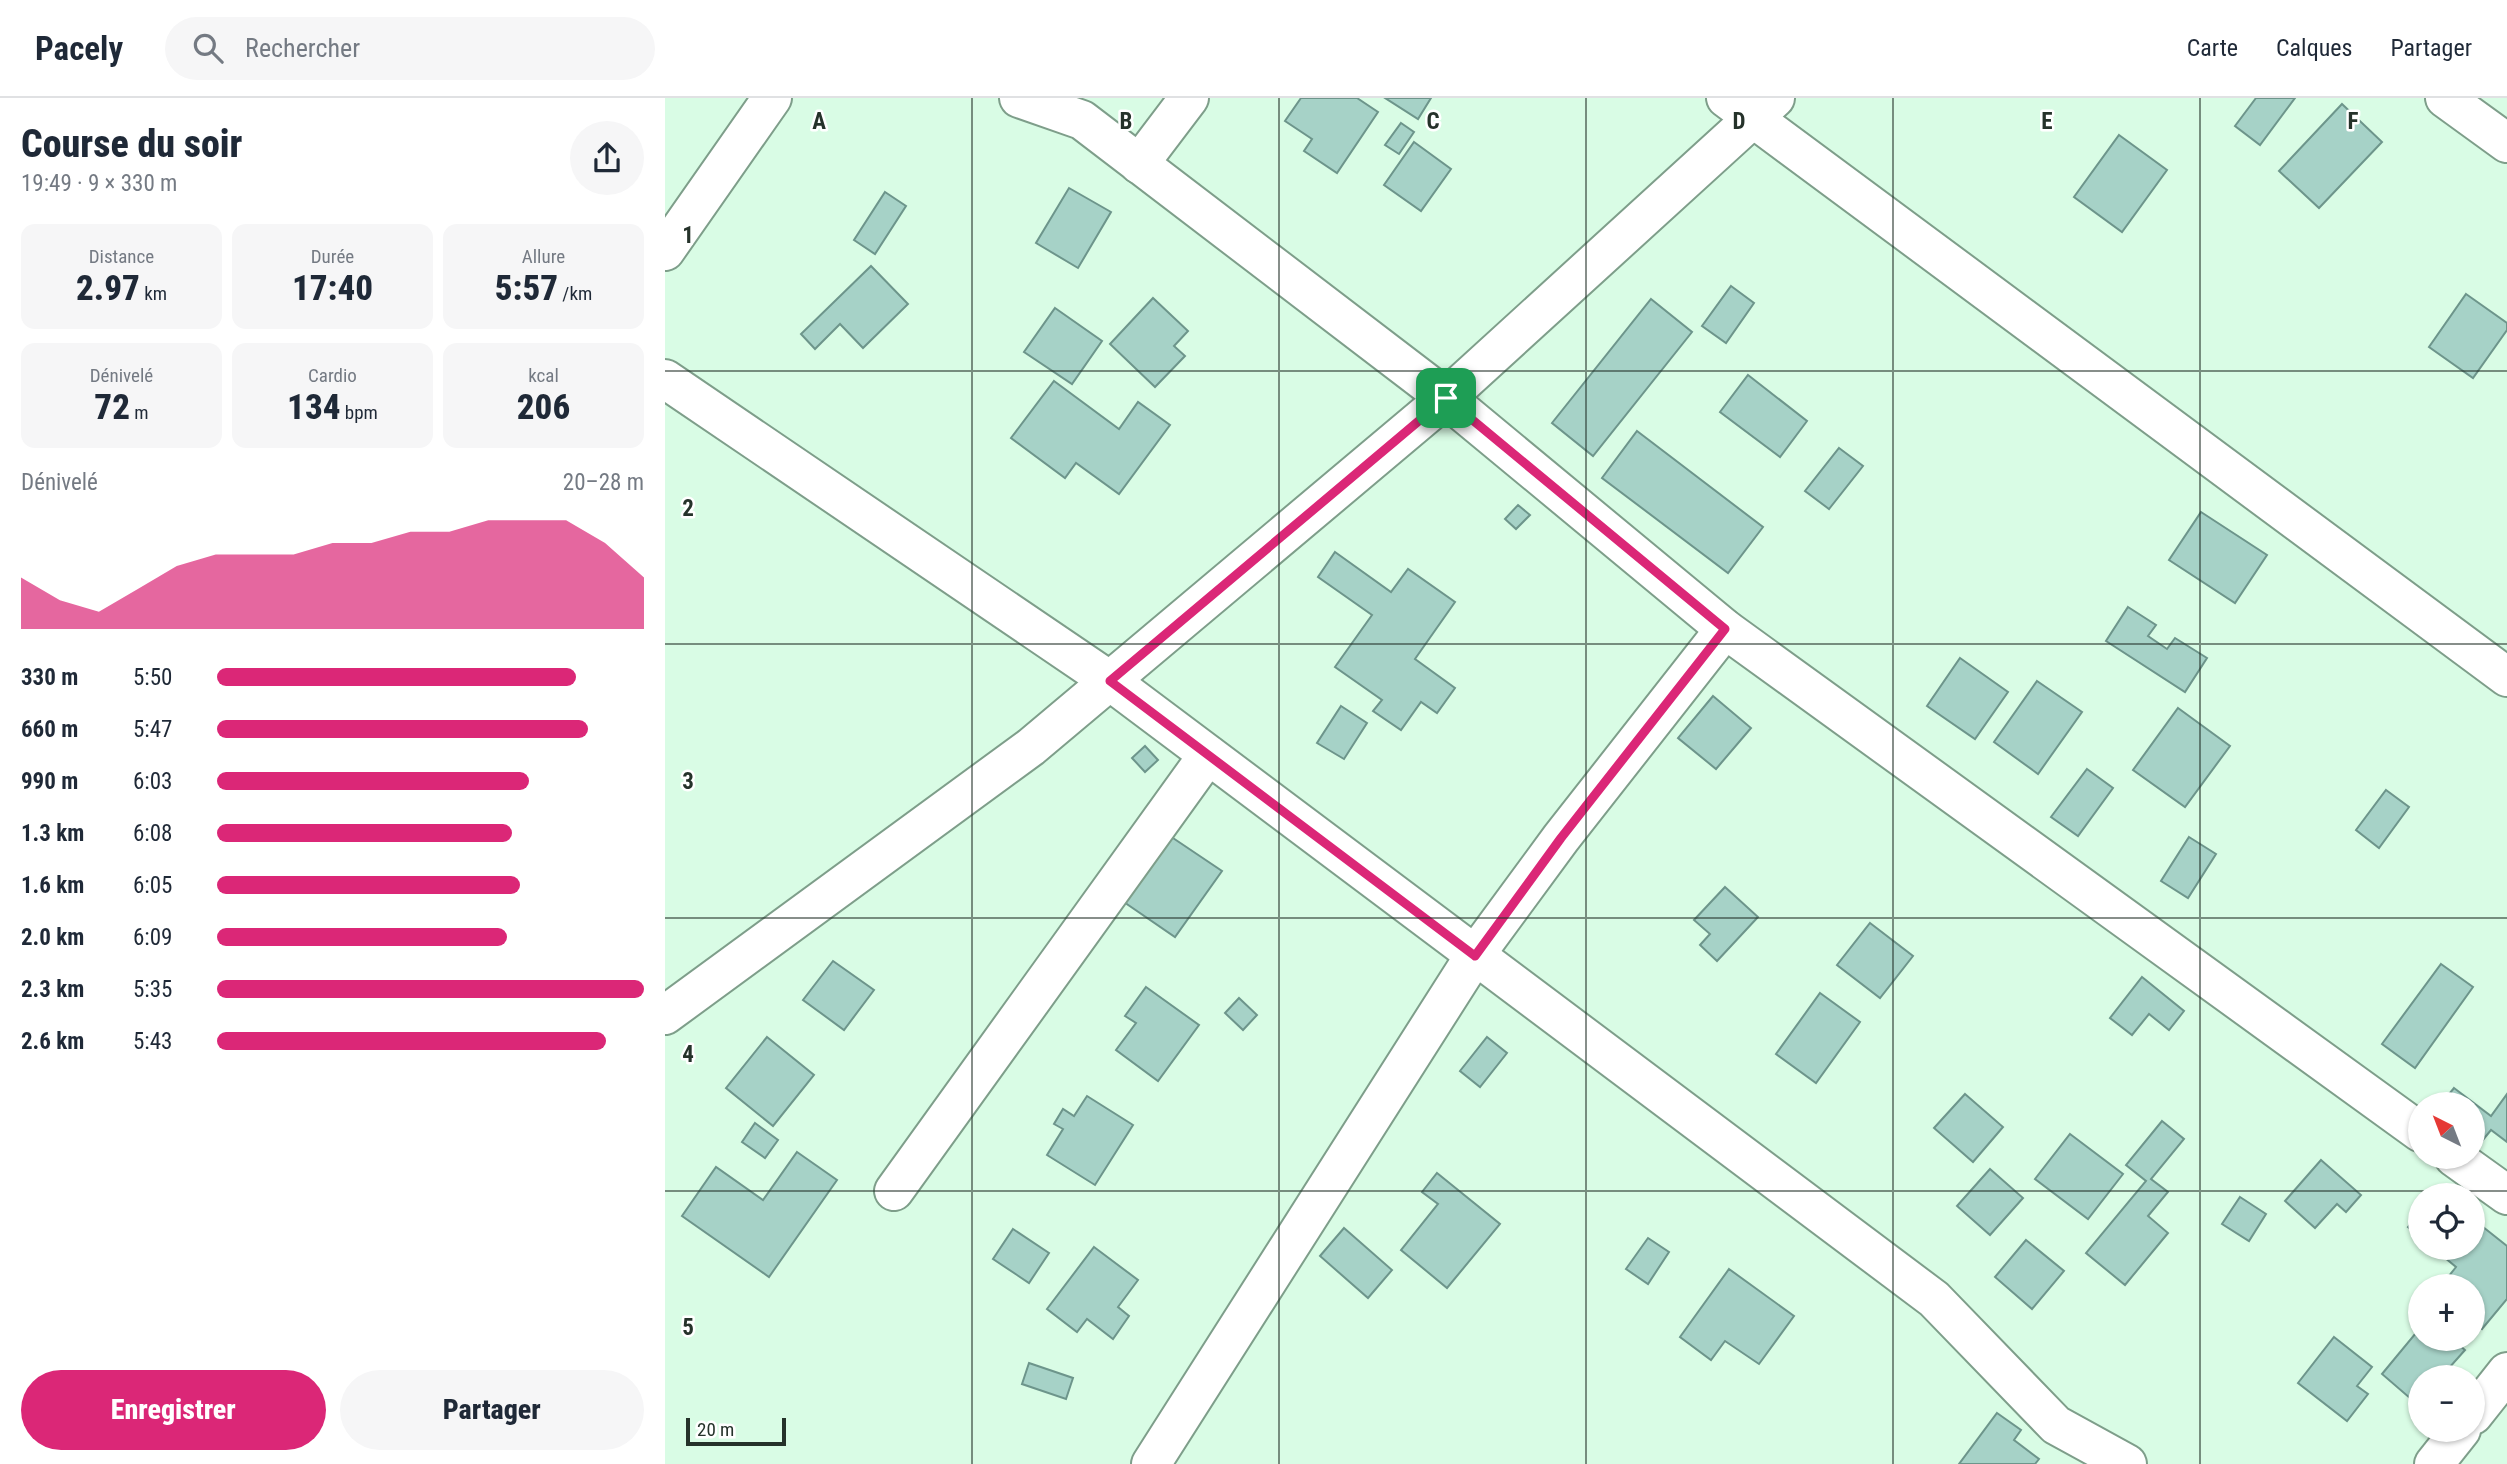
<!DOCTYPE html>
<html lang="fr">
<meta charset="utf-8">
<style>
:root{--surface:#fff;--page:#f6f6f7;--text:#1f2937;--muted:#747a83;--line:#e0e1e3;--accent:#db2777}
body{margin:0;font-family:"Roboto Condensed",sans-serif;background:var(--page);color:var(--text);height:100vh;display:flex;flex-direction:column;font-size:26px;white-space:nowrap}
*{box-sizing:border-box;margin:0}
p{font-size:23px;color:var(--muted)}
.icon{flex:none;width:38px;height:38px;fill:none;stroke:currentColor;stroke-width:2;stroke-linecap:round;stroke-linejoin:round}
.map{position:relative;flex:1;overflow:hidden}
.side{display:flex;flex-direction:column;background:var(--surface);width:665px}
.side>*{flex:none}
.needle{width:46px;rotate:318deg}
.controls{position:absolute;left:1743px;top:994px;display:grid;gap:14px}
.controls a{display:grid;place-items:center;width:77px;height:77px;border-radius:50%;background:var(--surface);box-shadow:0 2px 5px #0004;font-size:35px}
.scale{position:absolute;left:21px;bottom:18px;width:100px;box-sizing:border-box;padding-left:7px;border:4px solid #25322a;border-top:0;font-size:19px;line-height:24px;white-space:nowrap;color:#25322a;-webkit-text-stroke:5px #fff;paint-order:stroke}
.pin{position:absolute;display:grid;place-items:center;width:60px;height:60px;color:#fff;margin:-30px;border-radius:14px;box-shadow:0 4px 10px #0006}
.round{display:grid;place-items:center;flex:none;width:74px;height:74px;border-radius:37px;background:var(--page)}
.summary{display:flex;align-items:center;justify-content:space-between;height:119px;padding:0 21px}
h1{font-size:38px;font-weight:800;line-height:52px}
.metrics{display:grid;grid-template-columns:repeat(3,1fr);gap:10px;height:119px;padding:7px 21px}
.metrics div{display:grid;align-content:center;border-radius:14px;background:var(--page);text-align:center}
.metrics b{font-size:35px;font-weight:800}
.metrics small{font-size:19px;font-weight:400}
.metrics p{font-size:19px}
.chart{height:196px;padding:14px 21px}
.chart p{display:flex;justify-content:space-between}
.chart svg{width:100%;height:126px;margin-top:7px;fill:var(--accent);opacity:.7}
.cta{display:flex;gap:14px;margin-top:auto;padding:14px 21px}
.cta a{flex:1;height:80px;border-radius:42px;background:var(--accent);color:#fff;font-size:28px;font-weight:800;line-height:80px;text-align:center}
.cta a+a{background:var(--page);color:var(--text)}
ul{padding:0 21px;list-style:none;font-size:23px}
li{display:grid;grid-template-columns:112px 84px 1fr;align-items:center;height:52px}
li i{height:18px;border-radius:9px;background:var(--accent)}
header{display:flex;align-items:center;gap:42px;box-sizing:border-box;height:98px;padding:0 35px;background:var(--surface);border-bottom:2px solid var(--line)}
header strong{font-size:33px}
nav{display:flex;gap:38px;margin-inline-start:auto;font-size:24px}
.search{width:490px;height:63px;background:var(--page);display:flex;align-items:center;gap:18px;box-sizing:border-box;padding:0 24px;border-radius:38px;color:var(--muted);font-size:26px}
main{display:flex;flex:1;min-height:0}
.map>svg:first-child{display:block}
.building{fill:#a6d2c7;stroke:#6d958b;stroke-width:2}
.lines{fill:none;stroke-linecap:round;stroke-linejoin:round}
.minor-casing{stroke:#7e9e8a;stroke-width:42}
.minor{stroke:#fff;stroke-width:38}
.route-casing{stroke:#fff;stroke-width:14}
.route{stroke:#db2777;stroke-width:9}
.grid{fill:none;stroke:#25322a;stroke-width:2;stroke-opacity:0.55}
.grid-label{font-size:23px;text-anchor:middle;font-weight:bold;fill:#25322a;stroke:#fff;stroke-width:5;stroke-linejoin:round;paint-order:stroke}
</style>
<header>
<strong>Pacely</strong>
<div class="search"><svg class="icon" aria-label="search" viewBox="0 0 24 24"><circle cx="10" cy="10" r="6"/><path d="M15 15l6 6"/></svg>Rechercher</div>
<nav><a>Carte</a><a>Calques</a><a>Partager</a></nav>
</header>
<main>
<section class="side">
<div class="summary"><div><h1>Course du soir</h1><p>19:49 · 9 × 330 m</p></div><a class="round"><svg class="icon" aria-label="share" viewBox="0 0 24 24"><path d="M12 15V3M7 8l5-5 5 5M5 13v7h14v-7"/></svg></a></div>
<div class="metrics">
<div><p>Distance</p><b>2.97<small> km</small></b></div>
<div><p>Durée</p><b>17:40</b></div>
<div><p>Allure</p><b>5:57<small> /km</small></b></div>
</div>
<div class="metrics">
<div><p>Dénivelé</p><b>72<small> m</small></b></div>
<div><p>Cardio</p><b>134<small> bpm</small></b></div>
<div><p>kcal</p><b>206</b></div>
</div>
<div class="chart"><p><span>Dénivelé</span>20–28 m</p>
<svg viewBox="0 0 160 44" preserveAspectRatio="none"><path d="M0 44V26L10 34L20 38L30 30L40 22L50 18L60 18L70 18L80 14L90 14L100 10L110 10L120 6L130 6L140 6L150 14L160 26V44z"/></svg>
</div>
<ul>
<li><b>330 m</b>5:50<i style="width:84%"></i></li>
<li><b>660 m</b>5:47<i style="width:87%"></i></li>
<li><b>990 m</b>6:03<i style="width:73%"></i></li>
<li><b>1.3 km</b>6:08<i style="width:69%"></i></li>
<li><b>1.6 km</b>6:05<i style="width:71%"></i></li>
<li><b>2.0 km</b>6:09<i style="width:68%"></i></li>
<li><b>2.3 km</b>5:35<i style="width:100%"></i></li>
<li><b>2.6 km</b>5:43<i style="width:91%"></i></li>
</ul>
<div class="cta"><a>Enregistrer</a><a>Partager</a></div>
</section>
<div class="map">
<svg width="1842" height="1366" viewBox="0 0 1842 1366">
<rect width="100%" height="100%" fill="#d9fce5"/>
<g class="building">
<path d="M636 0H692L713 14 672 75 639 53 647 41 620 23Z"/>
<path d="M720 0H766L753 21Z"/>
<path d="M1591 0H1630L1595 47 1570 28Z"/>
<path d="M1677 6 1717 44 1654 110 1614 73Z"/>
<path d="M736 25 749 34 734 56 720 47Z"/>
<path d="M1454 37 1502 72 1457 134 1409 99Z"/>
<path d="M749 44 786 71 756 113 719 87Z"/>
<path d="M404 90 446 114 413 170 371 145Z"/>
<path d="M220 94 241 108 210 156 189 142Z"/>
<path d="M206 168 243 206 198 250 175 226 150 251 136 236Z"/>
<path d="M1066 188 1089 205 1061 245 1037 228Z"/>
<path d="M1801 196 1842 225V232L1808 280 1764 249Z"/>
<path d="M488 200 523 233 509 248 520 258 490 289 445 246Z"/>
<path d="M986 201 1027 234 928 358 887 325Z"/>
<path d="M390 210 437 243 407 286 359 254Z"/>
<path d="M1083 277 1142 323 1115 359 1055 314Z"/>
<path d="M389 283 454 331 473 304 505 327 454 396 411 365 400 380 346 340Z"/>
<path d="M972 333 1098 429 1063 475 937 380Z"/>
<path d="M1174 350 1198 368 1164 411 1140 393Z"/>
<path d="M853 407 865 417 851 431 840 421Z"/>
<path d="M1536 414 1602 457 1570 505 1504 462Z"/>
<path d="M670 454 726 494 743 471 790 504 750 561 790 590 772 615 756 604 736 632 708 613 717 602 670 569 707 517 653 479Z"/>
<path d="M1463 509 1491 527 1483 538 1502 551 1510 540 1542 560 1520 594 1441 543Z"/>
<path d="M1295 560 1343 594 1310 641 1262 608Z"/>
<path d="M1372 583 1417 614 1373 676 1329 644Z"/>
<path d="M1048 598 1086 630 1051 671 1013 640Z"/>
<path d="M676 608 702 625 679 661 652 645Z"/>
<path d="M1513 610 1565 648 1520 709 1468 672Z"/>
<path d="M480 648 493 662 480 674 467 660Z"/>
<path d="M1422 671 1448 690 1413 738 1386 719Z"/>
<path d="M1721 692 1744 709 1714 750 1691 732Z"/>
<path d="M502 736 557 773 510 839 456 802Z"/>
<path d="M1524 739 1551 756 1523 800 1496 783Z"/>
<path d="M1060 789 1093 819 1052 863 1035 847 1045 836 1029 822Z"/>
<path d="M1205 825 1248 858 1215 900 1172 867Z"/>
<path d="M168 863 209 892 179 932 138 902Z"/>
<path d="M1776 866 1808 889 1750 970 1717 946Z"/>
<path d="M1477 879 1519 913 1504 932 1484 916 1467 937 1445 920Z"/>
<path d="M481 889 534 927 493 983 451 952 471 925 460 918Z"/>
<path d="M1155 895 1195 924 1151 985 1111 956Z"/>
<path d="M574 900 592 917 578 932 560 915Z"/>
<path d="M102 939 149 977 108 1028 61 990Z"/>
<path d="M822 939 842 955 815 989 795 973Z"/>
<path d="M1789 990 1826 1018 1842 996V1044L1826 1032 1817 1043 1808 1036V1006H1776Z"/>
<path d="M1300 996 1338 1029 1308 1064 1269 1030Z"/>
<path d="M422 998 468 1027 430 1087 382 1057 398 1031 389 1026 398 1011 409 1018Z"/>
<path d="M1497 1023 1519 1041 1486 1081 1503 1094 1483 1118 1503 1135 1460 1187 1421 1155 1481 1083 1461 1067Z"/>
<path d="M90 1025 113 1042 100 1060 77 1044Z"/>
<path d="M1405 1036 1458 1076 1423 1121 1370 1081Z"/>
<path d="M132 1054 172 1082 104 1179 17 1118 51 1069 98 1102Z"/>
<path d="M1656 1062 1696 1097 1681 1114 1672 1106 1650 1130 1620 1103Z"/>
<path d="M1325 1071 1358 1100 1325 1137 1292 1108Z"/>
<path d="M772 1075 835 1126 782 1190 736 1152 773 1106 757 1094Z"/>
<path d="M1575 1099 1601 1116 1584 1143 1557 1126Z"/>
<path d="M1755 1114V1139L1743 1129Z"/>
<path d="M1808 1121 1842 1148V1201L1817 1231 1808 1223V1188H1776L1791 1169 1768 1150H1808Z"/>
<path d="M679 1130 727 1172 703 1200 655 1158Z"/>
<path d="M348 1131 384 1155 364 1185 328 1161Z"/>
<path d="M983 1140 1004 1154 983 1186 961 1171Z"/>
<path d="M1361 1142 1399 1173 1367 1211 1330 1179Z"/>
<path d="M429 1149 473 1182 453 1209 464 1218 448 1241 422 1221 412 1234 382 1211Z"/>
<path d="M1064 1171 1129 1218 1094 1266 1060 1243 1046 1262 1015 1239Z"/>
<path d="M1755 1230V1241H1787L1800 1252 1776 1279H1755L1753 1307 1717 1276Z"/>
<path d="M1669 1239 1707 1269 1692 1288 1703 1296 1682 1323 1633 1285Z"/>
<path d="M364 1265 408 1280 401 1301 357 1286Z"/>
<path d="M1332 1315 1356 1332 1349 1342 1374 1361 1370 1366H1294Z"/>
</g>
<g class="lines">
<defs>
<g id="minor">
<path d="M354 0 417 22 781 300 1060 531 1755 1034"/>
<path d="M1061 0 1842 579"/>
<path d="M1780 0 1842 45"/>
<path d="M474 66 524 0"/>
<path d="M0 153 107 0"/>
<path d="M0 281 445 583 1269 1201 1391 1327 1462 1366"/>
<path d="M0 917 366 649 781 300 1110 0"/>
<path d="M1789 1059 1842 1097"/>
<path d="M229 1093 543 657"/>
<path d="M1808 1317 1842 1274"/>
<path d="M486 1366 810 857 896 740 1060 531"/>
<path d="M1769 1366 1796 1332"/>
</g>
</defs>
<use href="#minor" class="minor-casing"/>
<use href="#minor" class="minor"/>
</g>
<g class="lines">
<defs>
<path id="route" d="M781 300 1060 531 896 740 810 858 445 583Z"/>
</defs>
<use href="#route" class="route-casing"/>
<use href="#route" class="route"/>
</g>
<path class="grid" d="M307 0V1366M614 0V1366M921 0V1366M1228 0V1366M1535 0V1366M0 273H1842M0 546H1842M0 820H1842M0 1093H1842"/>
<g class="grid-label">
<text x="154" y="31">A</text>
<text x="461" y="31">B</text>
<text x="768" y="31">C</text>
<text x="1074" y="31">D</text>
<text x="1382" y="31">E</text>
<text x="1688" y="31">F</text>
<text x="23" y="145">1</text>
<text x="23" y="418">2</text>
<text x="23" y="691">3</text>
<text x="23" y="964">4</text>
<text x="23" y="1237">5</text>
</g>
</svg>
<div class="controls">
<a><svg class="needle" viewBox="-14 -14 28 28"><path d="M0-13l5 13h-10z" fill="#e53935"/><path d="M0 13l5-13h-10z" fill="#747a83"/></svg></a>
<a><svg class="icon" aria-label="locate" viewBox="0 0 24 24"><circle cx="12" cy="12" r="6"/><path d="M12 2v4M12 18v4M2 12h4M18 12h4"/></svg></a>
<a>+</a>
<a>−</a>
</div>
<div class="scale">20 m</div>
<div class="pin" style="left:781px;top:300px;background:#1e9e55"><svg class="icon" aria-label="arrive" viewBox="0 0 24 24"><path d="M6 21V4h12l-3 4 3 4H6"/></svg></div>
</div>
</main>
